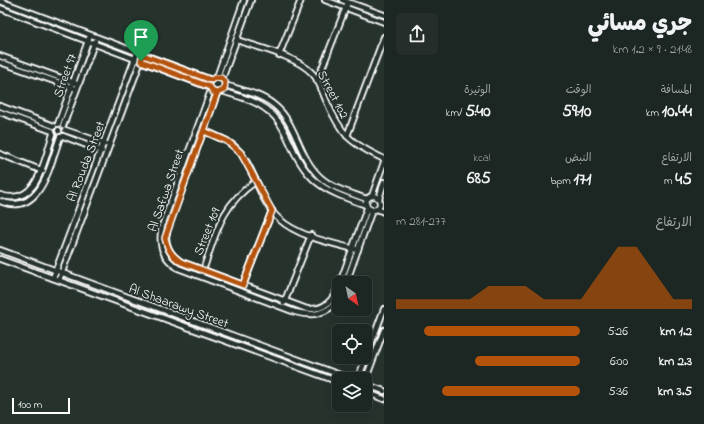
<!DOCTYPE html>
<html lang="ar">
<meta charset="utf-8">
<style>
:root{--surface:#1c2622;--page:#252e2a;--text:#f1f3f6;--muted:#a0a5a5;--line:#3a4340;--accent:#b45309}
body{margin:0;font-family:"Indie Flower","Playpen Sans Arabic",sans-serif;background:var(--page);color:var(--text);direction:rtl;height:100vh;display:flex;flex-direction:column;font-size:15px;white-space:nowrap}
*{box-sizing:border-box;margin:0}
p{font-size:13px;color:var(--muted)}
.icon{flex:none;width:22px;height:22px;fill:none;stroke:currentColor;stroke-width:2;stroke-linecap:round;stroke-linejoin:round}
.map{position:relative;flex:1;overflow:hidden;direction:ltr}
.side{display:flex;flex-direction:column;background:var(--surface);width:320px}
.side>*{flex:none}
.needle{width:26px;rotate:147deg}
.buttons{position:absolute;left:332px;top:276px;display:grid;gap:8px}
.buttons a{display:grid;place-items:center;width:40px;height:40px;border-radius:6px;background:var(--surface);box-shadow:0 2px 10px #0003,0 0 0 1px var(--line);font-size:20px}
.scale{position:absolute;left:12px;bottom:10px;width:58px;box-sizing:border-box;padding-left:4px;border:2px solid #fff;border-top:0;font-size:11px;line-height:14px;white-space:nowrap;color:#fff;-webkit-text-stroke:3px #26332d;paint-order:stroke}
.pin{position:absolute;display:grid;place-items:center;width:34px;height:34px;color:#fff;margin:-41px -17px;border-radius:50% 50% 50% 0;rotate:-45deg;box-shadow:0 0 4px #0007}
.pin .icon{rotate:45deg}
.round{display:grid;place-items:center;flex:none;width:42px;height:42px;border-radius:6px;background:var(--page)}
.overview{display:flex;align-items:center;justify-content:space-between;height:68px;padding:0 12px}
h1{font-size:22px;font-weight:800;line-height:30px}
.metrics{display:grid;grid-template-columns:repeat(3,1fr);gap:6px;height:68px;padding:4px 12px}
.metrics div{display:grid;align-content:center}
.metrics b{font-size:17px;font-weight:800}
.metrics small{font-size:11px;font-weight:400}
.metrics p{font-size:11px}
.chart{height:112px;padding:8px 12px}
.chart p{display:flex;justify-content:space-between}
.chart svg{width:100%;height:72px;margin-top:4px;fill:var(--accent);opacity:.7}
ul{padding:0 12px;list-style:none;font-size:13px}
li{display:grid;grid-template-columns:64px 48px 1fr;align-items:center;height:30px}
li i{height:10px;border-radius:5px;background:var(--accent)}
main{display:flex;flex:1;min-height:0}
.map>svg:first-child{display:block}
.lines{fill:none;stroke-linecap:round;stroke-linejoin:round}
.minor-casing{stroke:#fff;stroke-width:8}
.minor{stroke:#26332d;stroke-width:4.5}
.route-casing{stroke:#fff;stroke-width:8}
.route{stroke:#b45309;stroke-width:5}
.labels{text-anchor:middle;stroke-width:4;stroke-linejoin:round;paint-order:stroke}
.street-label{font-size:13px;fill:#fff;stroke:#26332d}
</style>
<main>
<section class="side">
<div class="overview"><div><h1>جري مسائي</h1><p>21:48 · 9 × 1.2 km</p></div><a class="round"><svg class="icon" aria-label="share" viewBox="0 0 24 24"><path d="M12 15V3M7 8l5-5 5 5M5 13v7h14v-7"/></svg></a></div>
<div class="metrics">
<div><p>المسافة</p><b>10.44<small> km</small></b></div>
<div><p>الوقت</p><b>59:10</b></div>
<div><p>الوتيرة</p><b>5:40<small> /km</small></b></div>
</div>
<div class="metrics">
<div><p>الارتفاع</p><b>45<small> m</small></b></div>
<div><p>النبض</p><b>171<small> bpm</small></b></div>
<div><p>kcal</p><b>685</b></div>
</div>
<div class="chart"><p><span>الارتفاع</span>277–281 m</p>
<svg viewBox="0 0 160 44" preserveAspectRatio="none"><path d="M0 44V38L10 38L20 38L30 38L40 38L50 30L60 30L70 30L80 38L90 38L100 38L110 22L120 6L130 6L140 22L150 38L160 38V44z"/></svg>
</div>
<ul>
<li><b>1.2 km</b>5:26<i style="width:85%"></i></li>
<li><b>2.3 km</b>6:00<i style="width:57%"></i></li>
<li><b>3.5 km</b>5:36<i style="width:75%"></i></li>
</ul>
</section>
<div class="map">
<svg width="384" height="424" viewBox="0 0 384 424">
<rect width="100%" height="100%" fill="#26332d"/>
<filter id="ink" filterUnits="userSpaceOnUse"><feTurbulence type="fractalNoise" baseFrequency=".025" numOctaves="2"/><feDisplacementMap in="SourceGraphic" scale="8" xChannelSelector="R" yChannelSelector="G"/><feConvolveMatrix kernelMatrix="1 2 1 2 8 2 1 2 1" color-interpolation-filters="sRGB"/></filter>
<g filter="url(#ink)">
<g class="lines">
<defs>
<g id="minor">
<path d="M325 0 384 22"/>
<path d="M342 0 384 15"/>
<path d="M0 1 211 80"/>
<path d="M0 8 209 87"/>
<path d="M237 40C259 48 296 56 312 73 319 80 322 91 326 100 341 135 350 143 384 159"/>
<path d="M279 55 301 0"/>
<path d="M0 56 75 83"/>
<path d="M0 62 74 88"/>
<path d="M217 77 244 0"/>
<path d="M222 79 251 0"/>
<path d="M317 81 348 2"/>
<path d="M225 85C241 90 261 94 274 105 297 123 298 157 320 177 333 189 351 193 367 199"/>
<path d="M211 90 162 226C158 245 162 257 178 268L295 312C313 317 326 314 339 300"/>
<path d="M222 91C237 96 255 100 267 110 279 118 285 132 291 145 309 185 326 191 366 205"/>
<path d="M217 93 167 229C164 244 168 253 181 262L307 309C325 310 333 301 339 285"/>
<path d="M0 106 54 126"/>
<path d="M0 112 52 131"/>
<path d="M58 124 89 38"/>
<path d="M63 126 95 41"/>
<path d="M65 130 106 144"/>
<path d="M202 130C212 134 225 139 234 146 255 164 257 199 279 219 299 237 332 243 358 250"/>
<path d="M63 136 102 151"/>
<path d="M347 136 384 37"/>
<path d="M0 154 43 171"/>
<path d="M0 195C38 208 44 160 53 134"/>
<circle cx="373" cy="203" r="7"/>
<path d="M372 196 384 162"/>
<path d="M379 199 384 182"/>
<path d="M0 201C41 218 50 164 60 137"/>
<path d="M377 209 384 212"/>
<path d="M0 250 351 379"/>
<path d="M0 259 339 382"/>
<path d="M202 273C216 235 219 207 255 182"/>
<path d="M53 278 137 53"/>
<path d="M59 280 143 55"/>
<path d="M340 283 367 208"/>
<path d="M346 283 372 210"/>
<path d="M243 285 272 211"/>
<path d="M284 303 311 235"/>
<path d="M358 379 384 309"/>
<path d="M365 381 384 330"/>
<path d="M365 384 384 391"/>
<path d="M365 392 384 399"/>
</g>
</defs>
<use href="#minor" class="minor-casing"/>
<use href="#minor" class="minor"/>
</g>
</g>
<g class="lines" filter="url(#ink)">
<defs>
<path id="route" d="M141 61 210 87 213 92 217 93 165 238C168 250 171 255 181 262L243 285 272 211 241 153 227 141 204 131 217 93 224 90 225 82 221 78H215L211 80 143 55 141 61"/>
</defs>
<use href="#route" class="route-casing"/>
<use href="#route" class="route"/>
</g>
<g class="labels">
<g class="street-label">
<text transform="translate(64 75) rotate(-70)" y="5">Street 97</text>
<text transform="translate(334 94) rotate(62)" y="5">Street 102</text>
<text transform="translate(85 161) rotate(-69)" y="5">Al Rouda Street</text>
<text transform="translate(165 190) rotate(-71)" y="5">Al Safwa Street</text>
<text transform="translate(206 231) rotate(-68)" y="5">Street 109</text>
<text transform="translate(179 305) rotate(20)" y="5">Al Shaarawy Street</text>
</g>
</g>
</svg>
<div class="buttons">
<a><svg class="needle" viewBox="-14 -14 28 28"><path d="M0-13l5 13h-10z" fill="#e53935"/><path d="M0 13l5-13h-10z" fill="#a0a5a5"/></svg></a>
<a><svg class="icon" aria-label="locate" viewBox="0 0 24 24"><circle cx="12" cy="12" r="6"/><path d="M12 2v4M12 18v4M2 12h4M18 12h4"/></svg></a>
<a><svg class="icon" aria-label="layers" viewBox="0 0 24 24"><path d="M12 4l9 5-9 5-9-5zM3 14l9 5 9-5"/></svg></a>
</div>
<div class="scale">100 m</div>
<div class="pin" style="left:141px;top:61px;background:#1e9e55"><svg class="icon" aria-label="arrive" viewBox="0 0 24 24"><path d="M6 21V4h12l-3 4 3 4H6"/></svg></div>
</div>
</main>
